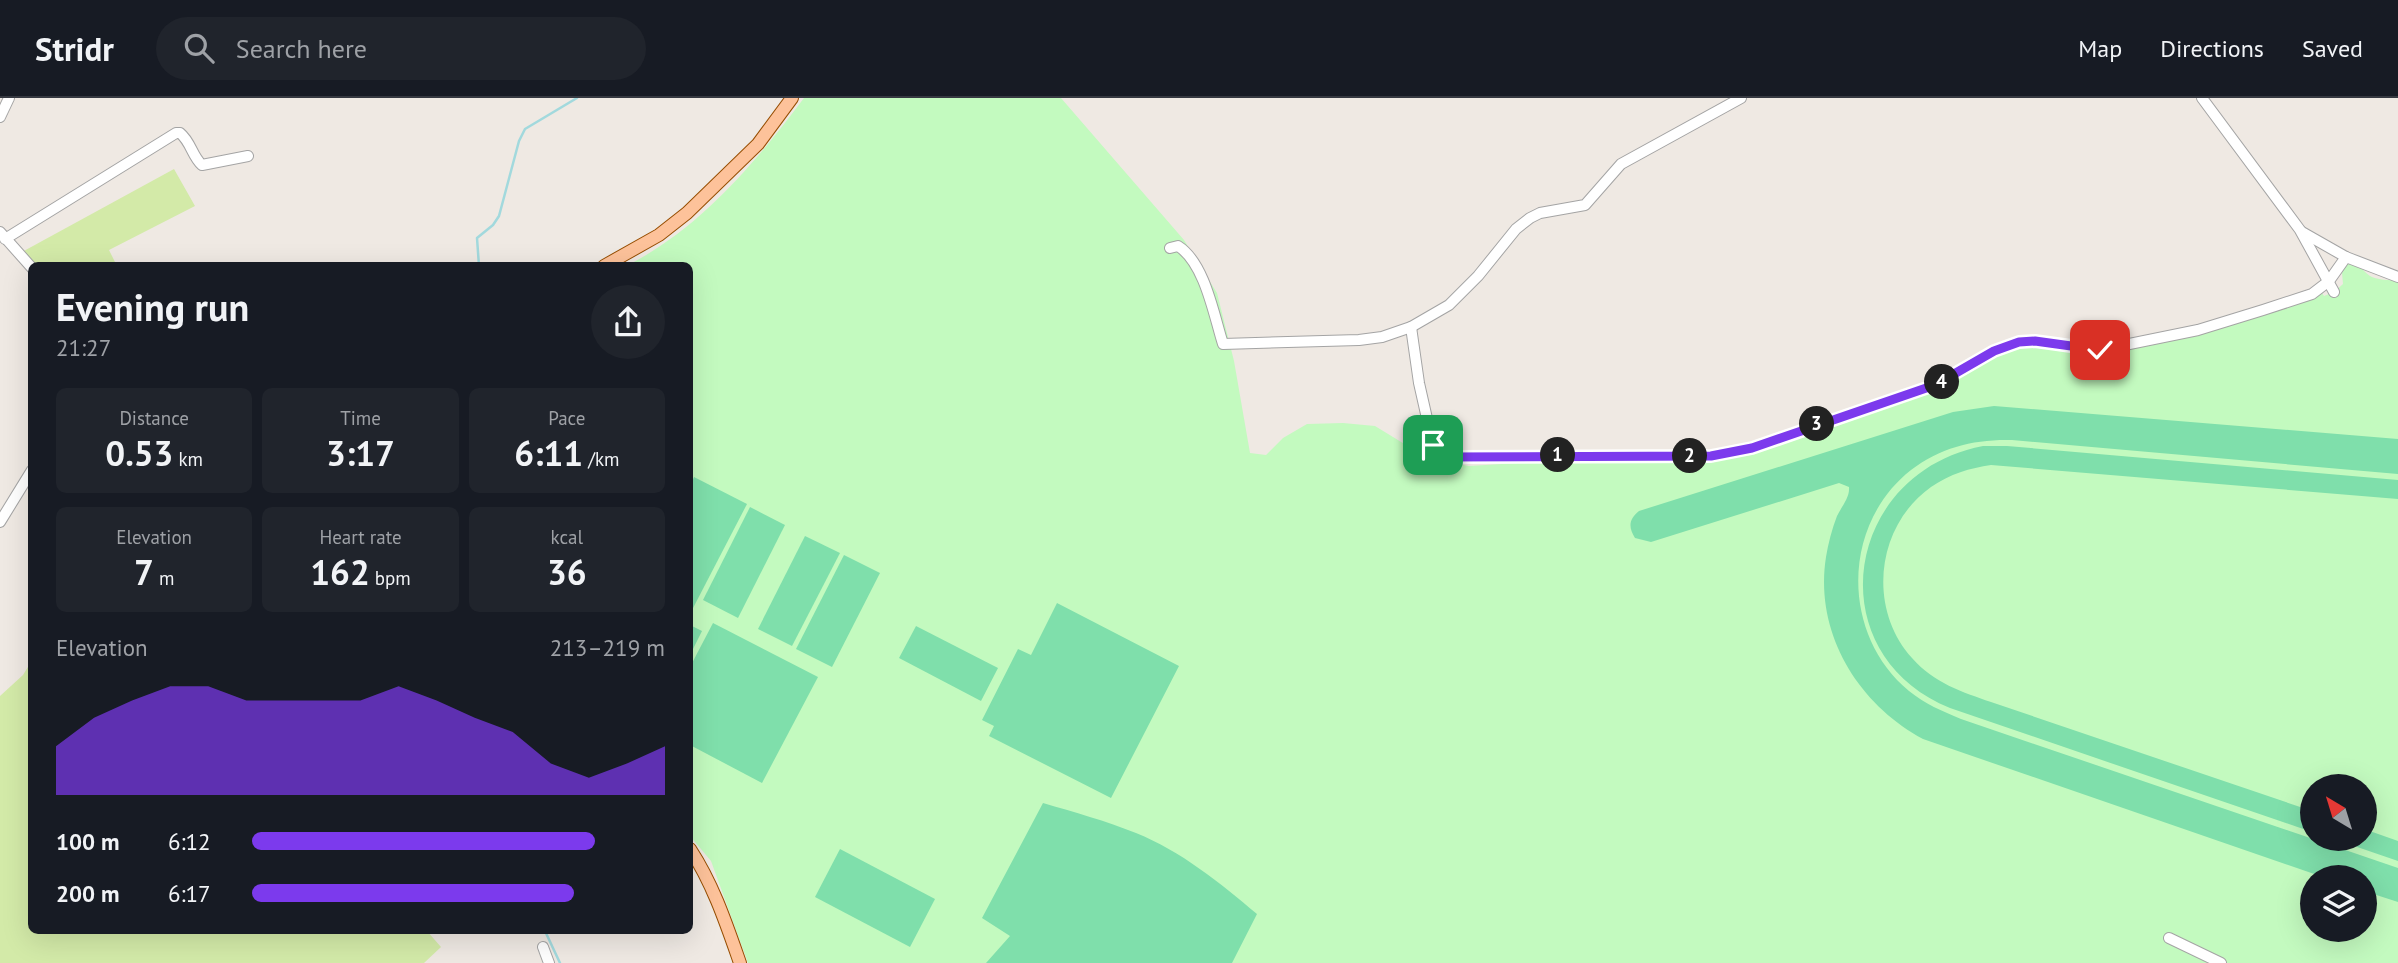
<!DOCTYPE html>
<meta charset="utf-8">
<style>
:root{--surface:#171b24;--page:#20242c;--text:#f1f3f6;--muted:#9ea1a6;--line:#363941;--accent:#7c3aed}
body{margin:0;font-family:"PT Sans",sans-serif;background:var(--page);color:var(--text);height:100vh;display:flex;flex-direction:column;font-size:26px;white-space:nowrap}
*{box-sizing:border-box;margin:0}
p{font-size:23px;color:var(--muted)}
.icon{flex:none;width:38px;height:38px;fill:none;stroke:currentColor;stroke-width:2;stroke-linecap:round;stroke-linejoin:round}
.map{position:relative;flex:1;overflow:hidden}
.sheet{position:absolute;left:28px;top:164px;width:665px;height:672px;display:flex;flex-direction:column;background:var(--surface);border-radius:10px;box-shadow:0 7px 28px #0002}
.sheet>*{flex:none}
.needle{width:46px;rotate:322deg}
.fabs{position:absolute;left:2300px;top:676px;display:grid;gap:14px}
.fabs a{display:grid;place-items:center;width:77px;height:77px;border-radius:50%;background:var(--surface);box-shadow:0 7px 28px #0002;font-size:35px}
.pin{position:absolute;display:grid;place-items:center;width:60px;height:60px;color:#fff;margin:-30px;border-radius:14px;box-shadow:0 4px 10px #0006}
.km{position:absolute;width:35px;height:35px;margin:-18px;border-radius:50%;background:#222;color:#fff;font-size:19px;line-height:35px;text-align:center}
.round{display:grid;place-items:center;flex:none;width:74px;height:74px;border-radius:37px;background:var(--page)}
.summary{display:flex;align-items:center;justify-content:space-between;height:119px;padding:0 28px}
h1{font-size:38px;font-weight:700;line-height:52px}
.figures{display:grid;grid-template-columns:repeat(3,1fr);gap:10px;height:119px;padding:7px 28px}
.figures div{display:grid;align-content:center;border-radius:10px;background:var(--page);text-align:center}
.figures b{font-size:35px;font-weight:700}
.figures small{font-size:19px;font-weight:400}
.figures p{font-size:19px}
.chart{height:196px;padding:14px 28px}
.chart p{display:flex;justify-content:space-between}
.chart svg{width:100%;height:126px;margin-top:7px;fill:var(--accent);opacity:.7}
ul{padding:0 28px;list-style:none;font-size:23px}
li{display:grid;grid-template-columns:112px 84px 1fr;align-items:center;height:52px}
li i{height:18px;border-radius:9px;background:var(--accent)}
header{display:flex;align-items:center;gap:42px;box-sizing:border-box;height:98px;padding:0 35px;background:var(--surface);border-bottom:2px solid var(--line)}
header strong{font-size:33px}
nav{display:flex;gap:38px;margin-inline-start:auto;font-size:24px}
.search{width:490px;height:63px;background:var(--page);display:flex;align-items:center;gap:18px;box-sizing:border-box;padding:0 24px;border-radius:38px;color:var(--muted);font-size:26px}
.map>svg:first-child{display:block}
.grass{fill:#d3eaa8}
.park{fill:#c3fabf;fill-rule:evenodd}
.pitch{fill:#7fdfab}
.lines{fill:none;stroke-linecap:round;stroke-linejoin:round}
.stream{stroke:#a2d9dd;stroke-width:2.5}
.minor-casing{stroke:#a4a4a4;stroke-width:12}
.major-casing{stroke:#964d00;stroke-width:14}
.minor{stroke:#fff;stroke-width:10}
.major{stroke:#fdc29a;stroke-width:12}
.route-casing{stroke:#fff;stroke-width:14}
.route{stroke:#7c3aed;stroke-width:9}
</style>
<header>
<strong>Stridr</strong>
<div class="search"><svg class="icon" aria-label="search" viewBox="0 0 24 24"><circle cx="10" cy="10" r="6"/><path d="M15 15l6 6"/></svg>Search here</div>
<nav><a>Map</a><a>Directions</a><a>Saved</a></nav>
</header>
<div class="map">
<svg width="2398" height="865" viewBox="0 0 2398 865">
<rect width="100%" height="100%" fill="#efe9e3"/>
<g class="grass">
<path d="M174 71 195 108 109 152 117 168H34L22 154Z"/>
<path d="M31 564 32 833H427L441 849 424 865H0V598L23 577Z"/>
</g>
<path class="park" d="M804 0H1061L1184 142 1217 195 1234 263 1250 355 1266 357 1283 340 1307 326 1343 325 1375 328 1429 361 1469 368 1564 362H1707L1851 318 2006 251 2027 247 2070 251 2227 228 2322 195 2324 198 2334 194 2343 186 2342 175 2346 166C2358 162 2360 171 2370 178 2376 182 2390 182 2398 183V865H748L711 763 690 738V168H626C699 132 756 64 804 0ZM2312 688H2364V740H2312ZM2312 779H2364V831H2312Z"/>
<g class="pitch">
<path d="M1994 308 2398 341V376L2012 342C1975 341 1941 349 1911 372 1841 427 1841 537 1909 593 1925 606 1942 613 1961 621L2398 770V804L2364 793V779H2323L1923 641C1858 606 1814 535 1826 459 1828 446 1832 431 1837 418 1842 408 1850 399 1849 389L1839 385 1651 444 1635 440C1628 429 1629 421 1639 413L1953 314Z"/>
<path d="M1983 348H2007L2398 382V401L1991 367C1970 370 1950 376 1931 389 1876 428 1867 510 1912 560 1934 585 1962 594 1991 604L2312 713V734L1950 610C1817 556 1843 375 1983 348Z"/>
<path d="M694 379 747 406 692 512 690 511V388Z"/>
<path d="M750 409 785 427 738 520 703 502Z"/>
<path d="M805 438 840 455 792 548 758 531Z"/>
<path d="M844 457 880 475 832 569 796 551Z"/>
<path d="M1057 505 1179 568 1111 700 989 638 994 628 982 622 1018 551 1031 557Z"/>
<path d="M713 525 818 579 762 685 690 647V569Z"/>
<path d="M690 527 702 533 690 557Z"/>
<path d="M916 528 998 570 981 603 899 560Z"/>
<path d="M1043 705C1074 714 1106 723 1136 735 1181 753 1220 785 1257 816L1232 865H986L1010 838 982 820Z"/>
<path d="M2364 731 2398 743V763L2331 740H2364Z"/>
<path d="M840 751 935 801 910 849 815 799Z"/>
</g>
<g class="lines">
<g class="stream">
<path d="M479 168 477 140 493 127 499 118 519 43 525 31 577 0"/>
<path d="M545 833 560 865"/>
</g>
<defs>
<g id="minor">
<path d="M2202 0 2300 132 2334 194"/>
<path d="M0 19 9 0"/>
<path d="M0 134 32 170"/>
<path d="M2302 134 2346 159 2398 179"/>
<path d="M5 141 176 35H180C191 44 192 58 202 67L248 58"/>
<path d="M1170 150 1178 148C1205 165 1214 218 1223 246L1359 242 1382 239 1411 229 1449 207 1478 178 1516 131 1530 120 1540 115 1585 107 1621 66 1741 0"/>
<path d="M1411 229 1419 285 1433 347 1438 356 1443 359 1711 358 1752 350 1935 287 1994 253 2019 244 2035 243 2100 252 2198 232 2263 212 2312 196 2329 183 2346 159"/>
<path d="M0 424 32 372"/>
<path d="M2169 840 2221 865"/>
<path d="M543 849 549 865"/>
</g>
<g id="major">
<path d="M604 168 659 137 687 115 758 46 792 0"/>
<path d="M690 751C713 786 726 825 740 865"/>
</g>
</defs>
<use href="#minor" class="minor-casing"/>
<use href="#major" class="major-casing"/>
<use href="#minor" class="minor"/>
<use href="#major" class="major"/>
</g>
<g class="lines">
<defs>
<path id="route" d="M1433 347 1438 356 1443 359 1711 358 1752 350 1935 287 1994 253 2019 244 2035 243 2100 252"/>
</defs>
<use href="#route" class="route-casing"/>
<use href="#route" class="route"/>
</g>
</svg>
<div class="fabs">
<a><svg class="needle" viewBox="-14 -14 28 28"><path d="M0-13l5 13h-10z" fill="#e53935"/><path d="M0 13l5-13h-10z" fill="#9ea1a6"/></svg></a>
<a><svg class="icon" aria-label="layers" viewBox="0 0 24 24"><path d="M12 4l9 5-9 5-9-5zM3 14l9 5 9-5"/></svg></a>
</div>
<div class="pin" style="left:1433px;top:347px;background:#1e9e55"><svg class="icon" aria-label="arrive" viewBox="0 0 24 24"><path d="M6 21V4h12l-3 4 3 4H6"/></svg></div>
<div class="pin" style="left:2100px;top:252px;background:#d93025"><svg class="icon" aria-label="check" viewBox="0 0 24 24"><path d="M5 12l5 5 9-10"/></svg></div>
<b class="km" style="left:1558px;top:357px">1</b>
<b class="km" style="left:1690px;top:358px">2</b>
<b class="km" style="left:1817px;top:326px">3</b>
<b class="km" style="left:1942px;top:284px">4</b>
<section class="sheet">
<div class="summary"><div><h1>Evening run</h1><p>21:27</p></div><a class="round"><svg class="icon" aria-label="share" viewBox="0 0 24 24"><path d="M12 15V3M7 8l5-5 5 5M5 13v7h14v-7"/></svg></a></div>
<div class="figures">
<div><p>Distance</p><b>0.53<small> km</small></b></div>
<div><p>Time</p><b>3:17</b></div>
<div><p>Pace</p><b>6:11<small> /km</small></b></div>
</div>
<div class="figures">
<div><p>Elevation</p><b>7<small> m</small></b></div>
<div><p>Heart rate</p><b>162<small> bpm</small></b></div>
<div><p>kcal</p><b>36</b></div>
</div>
<div class="chart"><p><span>Elevation</span>213–219 m</p>
<svg viewBox="0 0 160 44" preserveAspectRatio="none"><path d="M0 44V27L10 17L20 11L30 6L40 6L50 11L60 11L70 11L80 11L90 6L100 11L110 17L120 22L130 33L140 38L150 33L160 27V44z"/></svg>
</div>
<ul>
<li><b>100 m</b>6:12<i style="width:83%"></i></li>
<li><b>200 m</b>6:17<i style="width:78%"></i></li>
</ul>
</section>
</div>
